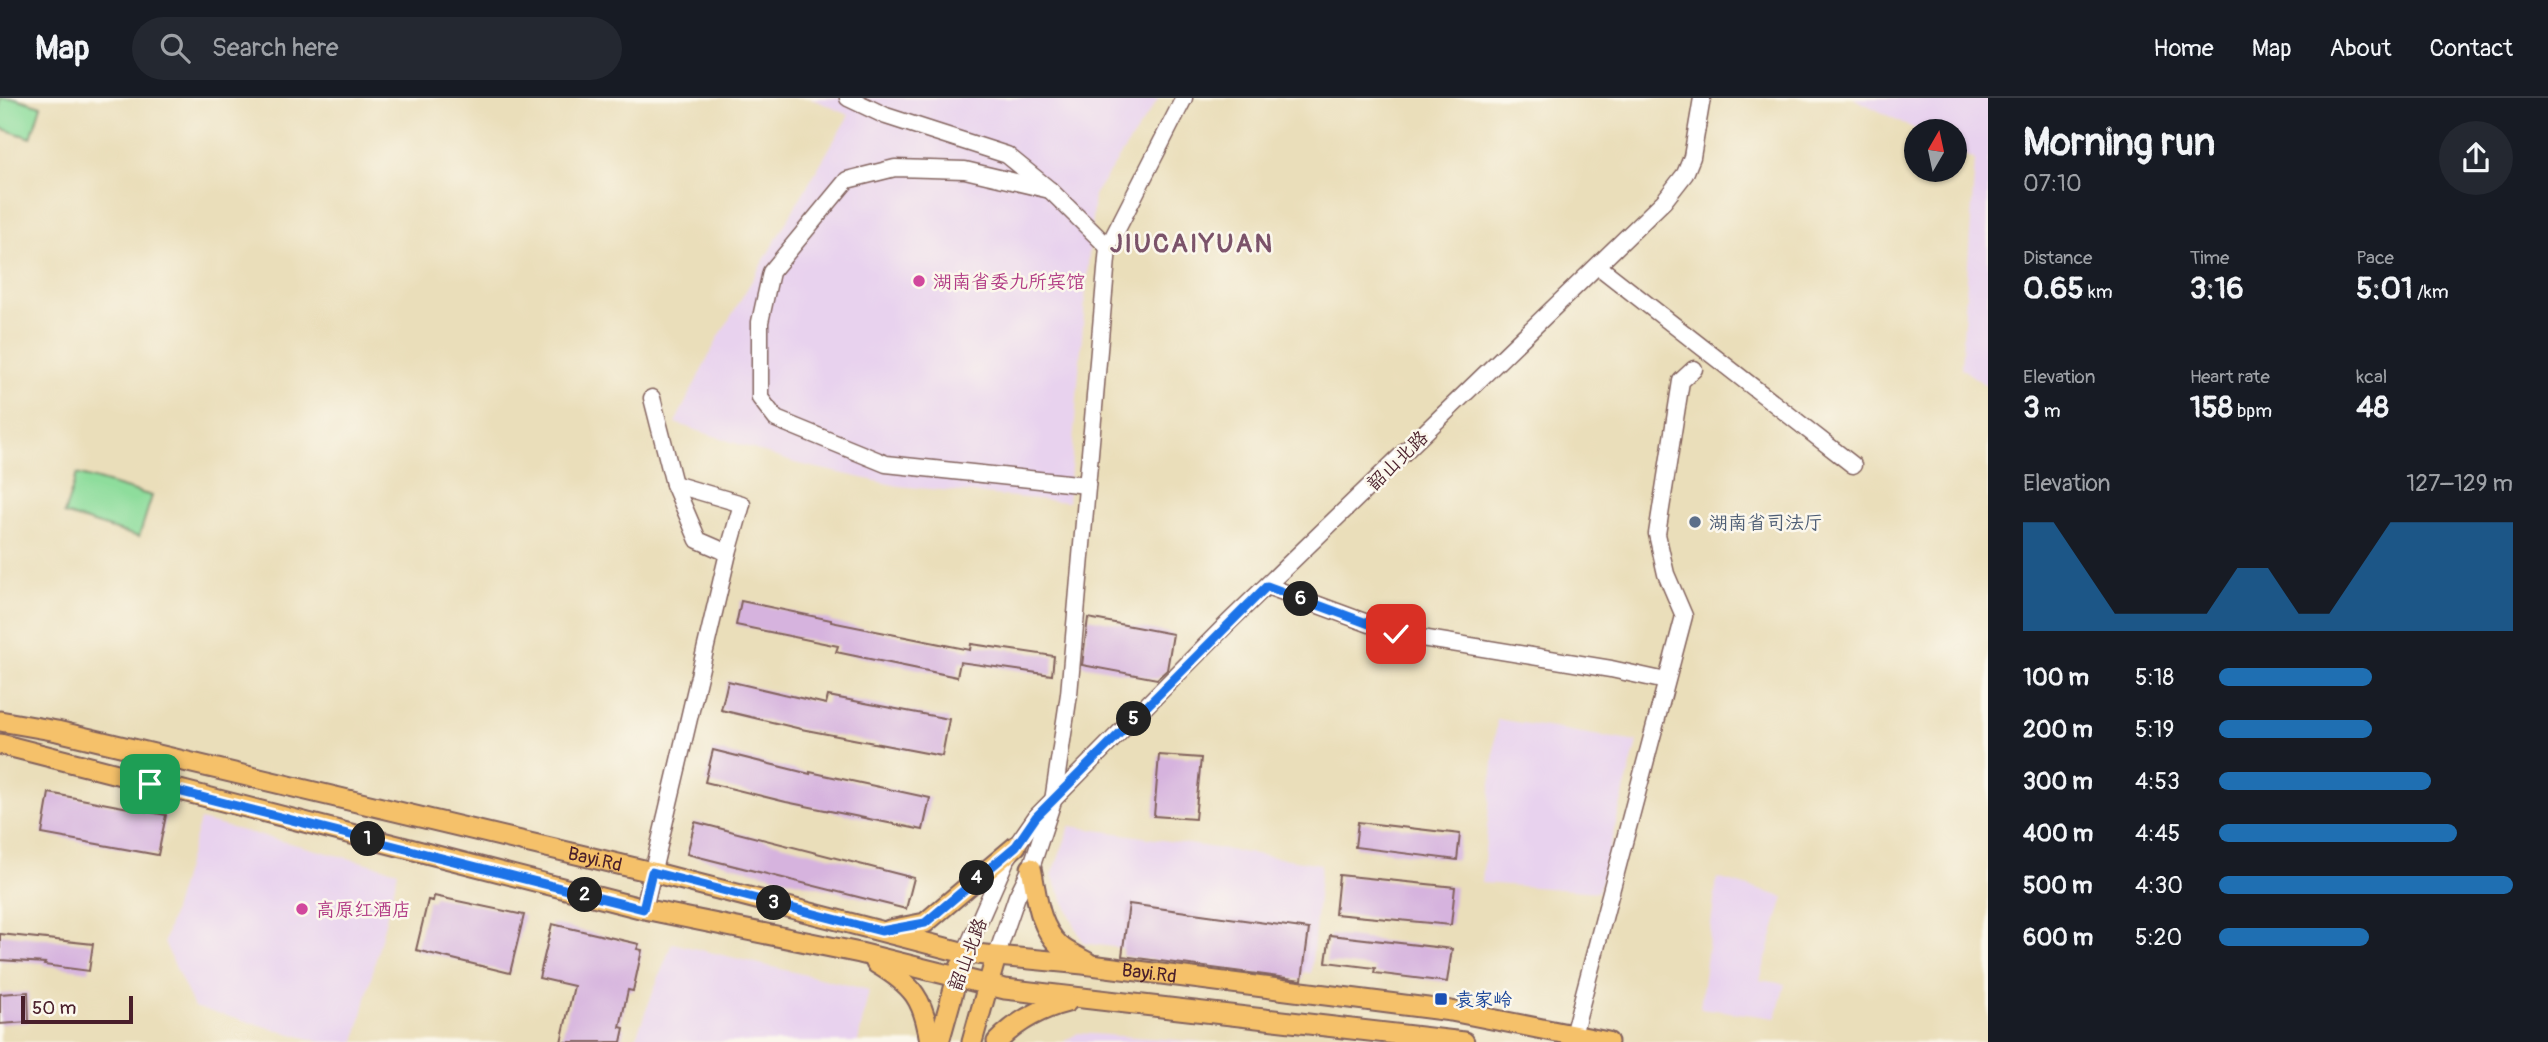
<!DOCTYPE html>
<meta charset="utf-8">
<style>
:root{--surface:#171b24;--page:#242831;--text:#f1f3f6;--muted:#9ea1a6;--line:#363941;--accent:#1f6fb2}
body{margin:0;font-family:Pangolin,"LXGW WenKai TC",sans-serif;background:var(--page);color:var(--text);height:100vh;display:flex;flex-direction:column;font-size:26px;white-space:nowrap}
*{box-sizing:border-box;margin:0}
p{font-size:23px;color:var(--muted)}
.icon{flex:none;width:38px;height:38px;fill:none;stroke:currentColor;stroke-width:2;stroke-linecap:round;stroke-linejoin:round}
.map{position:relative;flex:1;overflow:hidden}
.drawer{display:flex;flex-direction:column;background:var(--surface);width:560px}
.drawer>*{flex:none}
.needle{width:46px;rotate:9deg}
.fabs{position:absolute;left:1904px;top:21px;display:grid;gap:14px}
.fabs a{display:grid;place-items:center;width:63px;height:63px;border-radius:50%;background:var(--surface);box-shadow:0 2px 5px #0004;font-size:35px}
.scale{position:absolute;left:21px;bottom:18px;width:112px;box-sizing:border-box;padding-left:7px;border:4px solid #4a1f2b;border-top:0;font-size:19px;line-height:24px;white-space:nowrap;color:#4a1f2b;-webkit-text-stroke:5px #fbf7ec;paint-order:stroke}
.pin{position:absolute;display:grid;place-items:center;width:60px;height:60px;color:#fff;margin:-30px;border-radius:14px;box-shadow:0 4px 10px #0006}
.km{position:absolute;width:35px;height:35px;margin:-18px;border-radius:50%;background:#222;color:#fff;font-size:19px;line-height:35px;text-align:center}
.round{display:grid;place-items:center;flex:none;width:74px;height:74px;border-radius:37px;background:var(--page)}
.summary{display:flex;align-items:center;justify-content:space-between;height:119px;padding:0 35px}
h1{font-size:38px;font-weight:700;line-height:52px}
.metrics{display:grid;grid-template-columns:repeat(3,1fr);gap:10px;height:119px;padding:7px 35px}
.metrics div{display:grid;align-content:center}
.metrics b{font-size:30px;font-weight:700}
.metrics small{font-size:19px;font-weight:400}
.metrics p{font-size:19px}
.chart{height:196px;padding:14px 35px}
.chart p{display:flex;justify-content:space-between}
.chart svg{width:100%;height:126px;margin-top:7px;fill:var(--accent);opacity:.7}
ul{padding:0 35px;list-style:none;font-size:23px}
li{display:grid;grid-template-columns:112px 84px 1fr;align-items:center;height:52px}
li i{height:18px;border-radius:9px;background:var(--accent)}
header{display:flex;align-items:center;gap:42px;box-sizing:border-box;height:98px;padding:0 35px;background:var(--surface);border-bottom:2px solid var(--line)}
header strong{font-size:33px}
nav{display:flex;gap:38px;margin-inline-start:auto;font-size:24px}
.search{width:490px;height:63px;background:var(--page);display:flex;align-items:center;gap:18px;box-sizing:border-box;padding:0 24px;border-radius:38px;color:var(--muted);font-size:26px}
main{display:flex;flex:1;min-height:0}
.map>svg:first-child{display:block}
.built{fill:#e8d2ee}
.green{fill:#8edd9c;stroke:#6c7e64;stroke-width:2}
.building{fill:#d6b3de}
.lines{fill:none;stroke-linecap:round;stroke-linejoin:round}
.minor-casing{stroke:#82625d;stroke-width:19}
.major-casing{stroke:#82625d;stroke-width:23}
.minor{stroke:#fff;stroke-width:16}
.major{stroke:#f5c16b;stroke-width:19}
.route-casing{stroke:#fff;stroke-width:14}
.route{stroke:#1a73e8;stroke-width:9}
.hotel-dot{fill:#d1479c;stroke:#fbf7ec;stroke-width:2.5}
.service-dot{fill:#5c6f8a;stroke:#fbf7ec;stroke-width:2.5}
.transit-dot{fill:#1a4fb4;stroke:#fbf7ec;stroke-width:2.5}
.labels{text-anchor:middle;stroke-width:5;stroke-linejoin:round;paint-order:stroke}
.hotel-label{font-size:19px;fill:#b23c85;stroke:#fbf7ec;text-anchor:start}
.street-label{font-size:19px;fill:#4a1f2b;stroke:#fbf7ec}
.service-label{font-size:19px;fill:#4e5e75;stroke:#fbf7ec;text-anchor:start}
.transit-label{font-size:19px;fill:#164399;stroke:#fbf7ec;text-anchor:start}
.district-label{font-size:26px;font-weight:bold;letter-spacing:2px;fill:#7b536a;stroke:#fbf7ec}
</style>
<header>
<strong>Map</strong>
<div class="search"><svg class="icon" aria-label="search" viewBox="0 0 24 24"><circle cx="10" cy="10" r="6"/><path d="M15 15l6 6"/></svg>Search here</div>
<nav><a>Home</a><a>Map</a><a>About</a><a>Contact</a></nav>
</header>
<main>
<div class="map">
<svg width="1988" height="944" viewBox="0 0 1988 944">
<rect width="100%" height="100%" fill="#fbf7ec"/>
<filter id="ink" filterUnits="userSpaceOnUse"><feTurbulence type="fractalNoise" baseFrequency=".0143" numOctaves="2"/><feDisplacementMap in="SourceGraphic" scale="14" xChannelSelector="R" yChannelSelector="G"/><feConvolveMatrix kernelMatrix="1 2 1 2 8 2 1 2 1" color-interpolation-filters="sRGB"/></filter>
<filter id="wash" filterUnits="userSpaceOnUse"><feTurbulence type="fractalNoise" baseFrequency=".00686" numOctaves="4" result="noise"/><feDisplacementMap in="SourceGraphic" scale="28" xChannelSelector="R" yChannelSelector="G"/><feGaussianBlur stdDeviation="1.57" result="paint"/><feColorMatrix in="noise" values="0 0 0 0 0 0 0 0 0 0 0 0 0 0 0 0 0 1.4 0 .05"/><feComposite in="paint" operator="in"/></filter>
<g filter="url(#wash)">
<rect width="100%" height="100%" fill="#eadeba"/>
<g class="built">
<path d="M810 0H1159L1094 97 1068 404 898 388 795 365 675 325 717 242 849 17Z"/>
<path d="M1853 0H1988V289L1961 270 1975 62 1955 51V33H1919Z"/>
<path d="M1497 621 1637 644 1598 794 1482 785Z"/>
<path d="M200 722 398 773 355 944H321L194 909 164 844Z"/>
<path d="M1070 728 1321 766 1311 875 1083 845 1052 778Z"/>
<path d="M1717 780 1784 799 1760 882 1785 886 1776 920 1700 910Z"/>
<path d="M672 845 869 892 858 944H634Z"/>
<path d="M1078 935 1206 944H1063Z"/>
</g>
<g class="green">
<path d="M0 0H15L41 8 31 40 0 30Z"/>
<path d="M77 376 152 398 139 439 64 416Z"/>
</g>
<g id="blocks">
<g class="building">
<path d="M741 503 831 522V524L970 552 971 546 1054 558 1052 577 960 564 957 579 836 554 838 548 736 527Z"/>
<path d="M1088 520 1173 536 1167 572 1157 581 1082 567Z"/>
<path d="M728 583 826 606 828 598 949 621 942 658 801 631 721 612Z"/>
<path d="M713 652 810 676V674L930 700 923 732 786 704 705 684Z"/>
<path d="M1159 657 1201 660 1195 721 1154 718Z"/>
<path d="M49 695 166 717 158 757 42 736Z"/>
<path d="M695 724 914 780 906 811 687 756Z"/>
<path d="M1358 724 1460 736 1457 762 1355 749Z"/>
<path d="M1339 777 1455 789 1451 827 1335 816Z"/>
<path d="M434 798 524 817 510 875 416 852 428 802 433 803Z"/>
<path d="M1129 806 1309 831 1302 882 1122 858Z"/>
<path d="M552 826 639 846 637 851 642 852 633 893 628 892 620 929 624 930 621 944H561L574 888 539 880Z"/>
<path d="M0 836 93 846 89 873 44 867 45 865 0 862Z"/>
<path d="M1330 837 1452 851 1447 884 1374 875 1375 870 1326 864Z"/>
<path d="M28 894 29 924 0 926V896Z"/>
</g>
</g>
</g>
<g filter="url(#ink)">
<use href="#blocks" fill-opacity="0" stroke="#82625d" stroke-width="2"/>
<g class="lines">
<defs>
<g id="minor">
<path d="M848 0 886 18 1007 57 1050 92 1108 149"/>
<path d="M1050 92 965 72 895 70 847 82 771 174 760 224V300L776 321 886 366 1087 387"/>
<path d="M1598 168 1853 367"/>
<path d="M652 300 674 386 698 442 728 455"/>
<path d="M1267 488 1397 536 1611 571 1666 583"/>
<path d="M644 811 728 455 742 406 674 386"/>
<path d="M965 855 1006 762 1036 719 1229 524 1664 103 1685 76 1692 59 1702 0"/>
<path d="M996 859 1017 798 1031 770 1053 703 1069 596 1108 149 1184 0"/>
<path d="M1573 937 1684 518 1666 476 1657 436 1681 283 1694 271"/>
</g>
<g id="major">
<path id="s1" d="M0 623 57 633 652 774 965 855 1083 866 1451 913 1608 944"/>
<path d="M0 646 644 811 860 855 1005 891 1464 944"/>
<path d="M1031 770C1037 797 1038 827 1059 847 1066 854 1078 859 1087 864"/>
<path d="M889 832 925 825 1016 748"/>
<path d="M876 865C913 887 924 901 930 944"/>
<path d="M939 944 960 869"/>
<path d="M972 944 996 859"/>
<path d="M997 944C1017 923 1039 911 1067 904"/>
</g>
</defs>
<use href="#minor" class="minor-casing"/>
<use href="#major" class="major-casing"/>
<use href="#minor" class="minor"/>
<use href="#major" class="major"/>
</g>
</g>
<g class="lines" filter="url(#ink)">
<defs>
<path id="route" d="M150 686 643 811 652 774 881 833 925 825 1016 748 1036 719 1267 488 1396 536"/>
</defs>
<use href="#route" class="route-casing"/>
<use href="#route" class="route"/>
</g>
<g class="hotel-dot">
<circle cx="919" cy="183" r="7"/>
<circle cx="302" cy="811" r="7"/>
</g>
<circle class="service-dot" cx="1695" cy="424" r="7"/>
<rect class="transit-dot" x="1434" y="894" width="14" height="14" rx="3.5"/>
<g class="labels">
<g class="hotel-label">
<text x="933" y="190">湖南省委九所宾馆</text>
<text x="316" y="818">高原红酒店</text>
</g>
<g class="street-label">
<text transform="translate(1397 362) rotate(-44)" y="7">韶山北路</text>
<text dy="7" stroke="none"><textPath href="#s1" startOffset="611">Bayi.Rd</textPath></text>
<text transform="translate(967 856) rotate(-69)" y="7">韶山北路</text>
<text dy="7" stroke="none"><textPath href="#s1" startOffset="1178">Bayi.Rd</textPath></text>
</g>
<g class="service-label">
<text x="1709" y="431">湖南省司法厅</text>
</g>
<g class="transit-label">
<text x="1455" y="908">袁家岭</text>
</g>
<g class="district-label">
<text x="1192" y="154">JIUCAIYUAN</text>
</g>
</g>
</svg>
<div class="fabs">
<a><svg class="needle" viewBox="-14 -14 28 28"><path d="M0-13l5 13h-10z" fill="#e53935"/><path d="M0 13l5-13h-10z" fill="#9ea1a6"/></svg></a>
</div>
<div class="scale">50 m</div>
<div class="pin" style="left:150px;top:686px;background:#1e9e55"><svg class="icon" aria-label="arrive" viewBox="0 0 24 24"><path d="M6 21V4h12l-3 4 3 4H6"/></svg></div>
<div class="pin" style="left:1396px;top:536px;background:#d93025"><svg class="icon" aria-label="check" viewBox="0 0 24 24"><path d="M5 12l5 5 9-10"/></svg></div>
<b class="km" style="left:368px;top:741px">1</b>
<b class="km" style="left:585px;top:797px">2</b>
<b class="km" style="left:774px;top:805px">3</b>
<b class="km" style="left:977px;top:780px">4</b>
<b class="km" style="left:1134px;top:621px">5</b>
<b class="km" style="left:1301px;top:501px">6</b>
</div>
<section class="drawer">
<div class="summary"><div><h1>Morning run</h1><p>07:10</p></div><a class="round"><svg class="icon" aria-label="share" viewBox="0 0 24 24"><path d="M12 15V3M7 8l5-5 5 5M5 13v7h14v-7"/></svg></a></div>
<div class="metrics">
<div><p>Distance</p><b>0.65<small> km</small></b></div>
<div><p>Time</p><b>3:16</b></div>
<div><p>Pace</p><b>5:01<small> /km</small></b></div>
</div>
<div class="metrics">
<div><p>Elevation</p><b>3<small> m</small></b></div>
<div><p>Heart rate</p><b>158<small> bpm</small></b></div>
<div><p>kcal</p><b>48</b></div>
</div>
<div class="chart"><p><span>Elevation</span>127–129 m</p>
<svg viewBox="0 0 160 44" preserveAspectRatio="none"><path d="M0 44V6L10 6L20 22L30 38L40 38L50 38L60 38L70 22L80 22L90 38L100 38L110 22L120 6L130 6L140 6L150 6L160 6V44z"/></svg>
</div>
<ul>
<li><b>100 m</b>5:18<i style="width:52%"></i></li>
<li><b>200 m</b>5:19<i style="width:52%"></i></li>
<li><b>300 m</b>4:53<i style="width:72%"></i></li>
<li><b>400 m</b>4:45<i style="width:81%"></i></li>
<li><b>500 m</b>4:30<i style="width:100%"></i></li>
<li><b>600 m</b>5:20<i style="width:51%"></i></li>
</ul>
</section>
</main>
